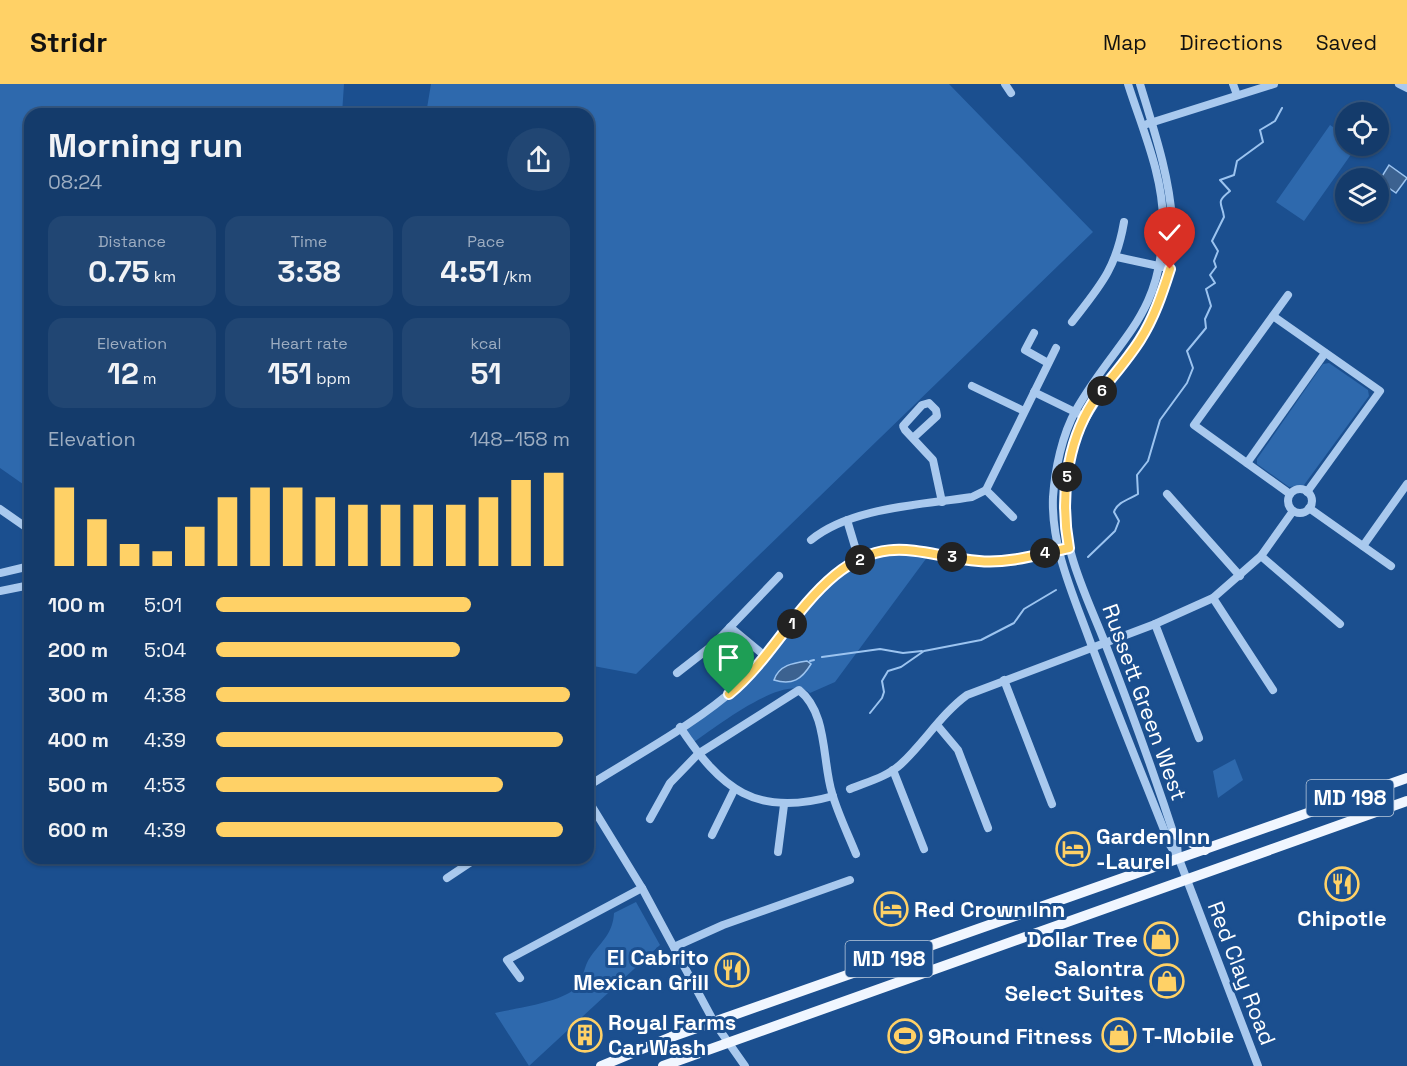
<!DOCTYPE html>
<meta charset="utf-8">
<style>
:root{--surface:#143b6b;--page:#214673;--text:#f1f3f6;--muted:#9dadc1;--line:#33557e;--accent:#ffd166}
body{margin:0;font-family:"Space Grotesk",sans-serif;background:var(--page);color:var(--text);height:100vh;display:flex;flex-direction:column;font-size:22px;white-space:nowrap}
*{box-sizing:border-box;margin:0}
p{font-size:20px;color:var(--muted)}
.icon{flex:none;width:33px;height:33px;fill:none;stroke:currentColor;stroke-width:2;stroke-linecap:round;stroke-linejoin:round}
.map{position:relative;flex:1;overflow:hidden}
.details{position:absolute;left:24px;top:24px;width:570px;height:756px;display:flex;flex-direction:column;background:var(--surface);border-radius:18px;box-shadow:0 2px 4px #0004,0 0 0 2px var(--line)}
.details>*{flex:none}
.controls{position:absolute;left:1335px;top:18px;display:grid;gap:12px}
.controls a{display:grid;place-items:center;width:54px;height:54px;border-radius:50%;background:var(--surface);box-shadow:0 2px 4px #0004,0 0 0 2px var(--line);font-size:30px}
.pin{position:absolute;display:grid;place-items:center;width:51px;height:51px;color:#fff;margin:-62px -26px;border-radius:50% 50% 50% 0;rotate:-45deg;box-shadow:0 0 6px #0007}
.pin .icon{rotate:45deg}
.km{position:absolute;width:30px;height:30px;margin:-15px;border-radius:50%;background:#222;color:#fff;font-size:16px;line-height:30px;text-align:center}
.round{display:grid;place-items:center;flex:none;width:63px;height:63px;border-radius:32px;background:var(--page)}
.overview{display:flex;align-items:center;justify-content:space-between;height:102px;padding:0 24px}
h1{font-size:33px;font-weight:600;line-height:45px}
.metrics{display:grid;grid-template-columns:repeat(3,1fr);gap:9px;height:102px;padding:6px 24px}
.metrics div{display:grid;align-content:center;border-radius:15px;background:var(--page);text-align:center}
.metrics b{font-size:30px;font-weight:600}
.metrics small{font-size:16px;font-weight:400}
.metrics p{font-size:16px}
.chart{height:168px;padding:12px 24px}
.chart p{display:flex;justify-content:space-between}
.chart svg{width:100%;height:108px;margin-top:6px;stroke:var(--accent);stroke-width:6}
ul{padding:0 24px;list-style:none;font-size:20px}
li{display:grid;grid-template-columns:96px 72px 1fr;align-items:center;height:45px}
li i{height:15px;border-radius:8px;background:var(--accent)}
header{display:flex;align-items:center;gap:36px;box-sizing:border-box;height:84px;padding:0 30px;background:var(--accent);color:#111}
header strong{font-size:28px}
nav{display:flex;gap:33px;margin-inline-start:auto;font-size:21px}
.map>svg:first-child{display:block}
.green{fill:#2e69ad}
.water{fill:#3c6290;stroke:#9cc4f0;stroke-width:1.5}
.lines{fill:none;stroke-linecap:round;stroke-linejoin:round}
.stream{stroke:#9cc4f0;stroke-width:2}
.minor{stroke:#a9c9ee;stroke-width:8}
.major{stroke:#f0f6ff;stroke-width:10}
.route-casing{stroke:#fff;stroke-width:12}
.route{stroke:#ffd166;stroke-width:8}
.labels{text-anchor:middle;stroke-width:6;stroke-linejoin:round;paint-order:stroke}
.shield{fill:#1b4f8f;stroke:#bbcadd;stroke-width:1.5}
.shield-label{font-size:21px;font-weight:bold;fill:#fff}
.street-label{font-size:22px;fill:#fff;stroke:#1b4f8f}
.poi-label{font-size:22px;font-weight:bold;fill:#fff;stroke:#1b4f8f;text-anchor:start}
</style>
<header>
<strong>Stridr</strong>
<nav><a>Map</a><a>Directions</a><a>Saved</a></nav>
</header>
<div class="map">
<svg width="1407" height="982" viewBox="0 0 1407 982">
<rect width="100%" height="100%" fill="#1b4f8f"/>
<g class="green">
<path d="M0 0H344L342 30H30V405L0 384Z"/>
<path d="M431 0H949L1093 148 636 590 588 581V30H426Z"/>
<path d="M1330 41 1345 51 1346 62H1357L1304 137 1276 118Z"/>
<path d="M1329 279 1368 306 1369 312 1304 401 1289 403 1257 380V375L1323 280Z"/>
<path d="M931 468 835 598 810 609C784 588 715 644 691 660L680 643 729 610 825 500 870 472Z"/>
<path d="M1235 675 1243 696 1218 714 1213 687Z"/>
<path d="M636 818 660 861 529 982 495 929C516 924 558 919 575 905 584 897 583 882 591 872 602 857 613 849 614 829Z"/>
</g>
<g class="water">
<path d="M1389 81 1407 94 1396 109 1379 97Z"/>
<path d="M807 577 811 580C802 595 792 602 774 596 779 581 793 579 807 577Z"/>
</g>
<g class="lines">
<g class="stream">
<path d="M1088 473 1115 447 1119 437 1114 428C1117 418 1130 415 1138 410L1137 391 1148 377 1160 336 1187 299 1193 284 1187 267 1206 244 1205 235 1211 222 1206 205 1215 199 1210 191 1216 183 1214 177 1218 167 1212 157 1224 133C1222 118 1215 119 1230 107L1220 96 1234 91 1237 77 1263 58 1260 46 1275 37 1282 24"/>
<path d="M822 573 880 565 903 569 922 567"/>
<path d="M810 577 814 576"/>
<path d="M870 629 882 614 884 608 882 597 888 587 901 583 924 567 981 556 1014 539 1024 525 1056 506"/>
</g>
<g class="minor">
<path d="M1005 0 1011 9"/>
<path d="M1128 0C1142 44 1164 93 1163 141 1162 234 1117 254 1076 326 1062 351 1055 385 1053 413 1051 460 1071 506 1087 549 1113 620 1142 690 1170 761L1179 775 1258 982"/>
<path d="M1140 0C1167 89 1197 170 1140 256 1103 312 1071 335 1065 408 1060 463 1086 510 1105 559 1131 626 1155 692 1177 760L1178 772"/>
<path d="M1233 0 1237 11"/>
<path d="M1399 0 1407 4"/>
<path d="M1147 40 1274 0"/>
<path d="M1117 173 1163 183"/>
<path d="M1288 211 1194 341 1290 410"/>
<path d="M1273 232 1380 307 1307 408"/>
<path d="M1072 238C1100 202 1116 185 1124 138"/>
<path d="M1034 249 1025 266 1048 279"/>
<path d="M972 302 1024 327"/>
<path d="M1034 308 1079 330"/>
<path d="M913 354 937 332 936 326 929 319 922 321 903 342 905 346 933 376 942 418"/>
<path d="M1247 379 1325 269"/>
<circle cx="1300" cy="417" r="12"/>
<path d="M986 406 1013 433"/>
<path d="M1167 410 1240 492"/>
<path d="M1309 424 1391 482"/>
<path d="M0 425 30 446"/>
<path d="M847 436 859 476"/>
<path d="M811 456C851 423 922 421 972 413L986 406 1056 264"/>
<path d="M1363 462 1407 400"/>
<path d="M1261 472 1340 540"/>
<path d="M0 489 30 482"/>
<path d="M0 507 30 501"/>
<path d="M1213 514 1273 606"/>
<path d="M1155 540 1199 654"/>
<path d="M730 543 765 572"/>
<path d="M677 589 713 561 779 492"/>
<path d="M1004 596 1052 720"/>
<path d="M937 641 958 666 988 744"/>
<path d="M680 643C721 705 756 734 833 712"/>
<path d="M893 686 924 765"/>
<path d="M588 702C637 671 696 640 739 601 783 562 810 491 870 471 912 458 941 476 982 477 1009 478 1036 471 1062 465"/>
<path d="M850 705C867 698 887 693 901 680 924 659 941 630 967 611L1155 540 1213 514 1261 472 1293 427"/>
<path d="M588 716 642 804 714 938 745 982"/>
<path d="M650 735 670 699 698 670 799 606C828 629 822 677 832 709 838 730 848 750 856 770"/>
<path d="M712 751 734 706"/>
<path d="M778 768 784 721"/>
<path d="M447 794 477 774"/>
<path d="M674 863 723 841 850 796"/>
<path d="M520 894 507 876 642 804"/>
</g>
<g class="major">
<path d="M1173 749 1205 766"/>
<path d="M601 982 671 953 1407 694"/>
<path d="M663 982 1407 717"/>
</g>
</g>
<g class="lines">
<defs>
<path id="route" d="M729 610C770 576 794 525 835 491 888 448 922 472 979 477 1008 480 1040 470 1069 464 1060 416 1066 360 1093 318 1108 297 1126 278 1140 256 1154 234 1162 210 1170 185"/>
</defs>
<use href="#route" class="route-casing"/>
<use href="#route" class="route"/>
</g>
<defs>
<symbol id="hotel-ring" viewBox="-11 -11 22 22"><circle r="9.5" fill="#1b4f8f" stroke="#ffd166" stroke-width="1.5"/><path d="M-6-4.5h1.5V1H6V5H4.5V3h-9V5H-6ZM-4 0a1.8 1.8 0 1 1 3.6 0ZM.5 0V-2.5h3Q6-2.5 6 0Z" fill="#ffd166"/></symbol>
<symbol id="restaurant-ring" viewBox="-11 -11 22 22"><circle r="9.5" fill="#1b4f8f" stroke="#ffd166" stroke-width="1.5"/><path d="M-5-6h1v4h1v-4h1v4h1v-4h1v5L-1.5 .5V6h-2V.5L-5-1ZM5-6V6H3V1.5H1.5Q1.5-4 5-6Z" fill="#ffd166"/></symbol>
<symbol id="shop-ring" viewBox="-11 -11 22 22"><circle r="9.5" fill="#1b4f8f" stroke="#ffd166" stroke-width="1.5"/><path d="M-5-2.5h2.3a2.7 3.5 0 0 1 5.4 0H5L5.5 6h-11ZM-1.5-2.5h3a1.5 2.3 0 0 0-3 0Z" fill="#ffd166"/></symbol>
<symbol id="building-ring" viewBox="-11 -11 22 22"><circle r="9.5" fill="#1b4f8f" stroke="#ffd166" stroke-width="1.5"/><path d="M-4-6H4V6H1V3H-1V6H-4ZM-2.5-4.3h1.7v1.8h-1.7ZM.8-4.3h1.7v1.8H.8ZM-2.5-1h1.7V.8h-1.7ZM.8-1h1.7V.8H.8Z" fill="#ffd166"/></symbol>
<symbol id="stadium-ring" viewBox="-11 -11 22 22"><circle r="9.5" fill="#1b4f8f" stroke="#ffd166" stroke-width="1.5"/><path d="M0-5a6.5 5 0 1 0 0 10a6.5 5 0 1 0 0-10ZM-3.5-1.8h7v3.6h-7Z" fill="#ffd166"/></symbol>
</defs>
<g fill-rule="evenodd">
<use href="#hotel-ring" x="1054" y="746" width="38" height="38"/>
<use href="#restaurant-ring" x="1323" y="781" width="38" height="38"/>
<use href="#hotel-ring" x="872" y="806" width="38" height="38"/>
<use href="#shop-ring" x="1142" y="836" width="38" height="38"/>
<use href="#restaurant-ring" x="713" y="867" width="38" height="38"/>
<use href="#shop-ring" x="1148" y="878" width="38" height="38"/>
<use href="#building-ring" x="566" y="932" width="38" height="38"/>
<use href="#shop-ring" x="1100" y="932" width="38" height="38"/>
<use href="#stadium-ring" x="886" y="933" width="38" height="38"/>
</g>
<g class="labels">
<g class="shield">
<rect x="1306.5" y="696" width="87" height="36" rx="4.5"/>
<rect x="845.5" y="857" width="87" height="36" rx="4.5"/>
</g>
<g class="shield-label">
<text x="1350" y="721">MD 198</text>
<text x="889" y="882">MD 198</text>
</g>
<g class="street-label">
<text transform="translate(1145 618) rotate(70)" y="8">Russett Green West</text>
<text transform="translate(1242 889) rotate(69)" y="8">Red Clay Road</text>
</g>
<g class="poi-label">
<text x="1096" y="760">Garden Inn<tspan x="1096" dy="25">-Laurel</tspan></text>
<text x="914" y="833">Red Crown Inn</text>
<text x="1342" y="842" text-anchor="middle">Chipotle</text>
<text x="1138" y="863" text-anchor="end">Dollar Tree</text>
<text x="709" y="881" text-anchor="end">El Cabrito<tspan x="709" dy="25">Mexican Grill</tspan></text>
<text x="1144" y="892" text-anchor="end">Salontra<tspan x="1144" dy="25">Select Suites</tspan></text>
<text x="608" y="946">Royal Farms<tspan x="608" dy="25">Car Wash</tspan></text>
<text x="1142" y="959">T-Mobile</text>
<text x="928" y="960">9Round Fitness</text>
</g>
</g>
</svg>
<div class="controls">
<a><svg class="icon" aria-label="locate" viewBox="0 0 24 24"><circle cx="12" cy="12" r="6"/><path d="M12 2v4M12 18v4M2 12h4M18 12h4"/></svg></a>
<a><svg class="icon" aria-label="layers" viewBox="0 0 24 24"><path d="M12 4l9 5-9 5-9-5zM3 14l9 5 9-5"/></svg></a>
</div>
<div class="pin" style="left:729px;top:610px;background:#1e9e55"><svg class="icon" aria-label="arrive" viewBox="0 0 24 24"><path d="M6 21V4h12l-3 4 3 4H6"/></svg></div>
<div class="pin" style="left:1170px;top:185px;background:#d93025"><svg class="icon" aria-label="check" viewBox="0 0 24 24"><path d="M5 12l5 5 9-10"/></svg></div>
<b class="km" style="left:792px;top:540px">1</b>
<b class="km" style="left:860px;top:476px">2</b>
<b class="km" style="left:952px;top:473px">3</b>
<b class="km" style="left:1045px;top:469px">4</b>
<b class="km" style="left:1067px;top:393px">5</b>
<b class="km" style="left:1102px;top:307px">6</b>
<section class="details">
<div class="overview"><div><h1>Morning run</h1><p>08:24</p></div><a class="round"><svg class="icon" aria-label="share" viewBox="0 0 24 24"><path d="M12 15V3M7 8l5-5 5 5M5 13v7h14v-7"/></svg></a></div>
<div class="metrics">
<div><p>Distance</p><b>0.75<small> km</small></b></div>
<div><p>Time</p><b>3:38</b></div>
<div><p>Pace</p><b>4:51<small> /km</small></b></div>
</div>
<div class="metrics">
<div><p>Elevation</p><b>12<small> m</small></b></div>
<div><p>Heart rate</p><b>151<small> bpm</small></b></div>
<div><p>kcal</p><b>51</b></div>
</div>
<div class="chart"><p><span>Elevation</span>148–158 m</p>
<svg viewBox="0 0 160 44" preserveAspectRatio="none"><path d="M5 44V12M15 44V25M25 44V35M35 44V38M45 44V28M55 44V16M65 44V12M75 44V12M85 44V16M95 44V19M105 44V19M115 44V19M125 44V19M135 44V16M145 44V9M155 44V6"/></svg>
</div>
<ul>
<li><b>100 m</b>5:01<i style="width:72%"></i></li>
<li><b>200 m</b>5:04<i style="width:69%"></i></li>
<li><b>300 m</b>4:38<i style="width:100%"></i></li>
<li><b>400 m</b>4:39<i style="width:98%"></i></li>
<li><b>500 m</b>4:53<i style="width:81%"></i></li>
<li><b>600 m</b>4:39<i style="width:98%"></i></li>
</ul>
</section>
</div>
